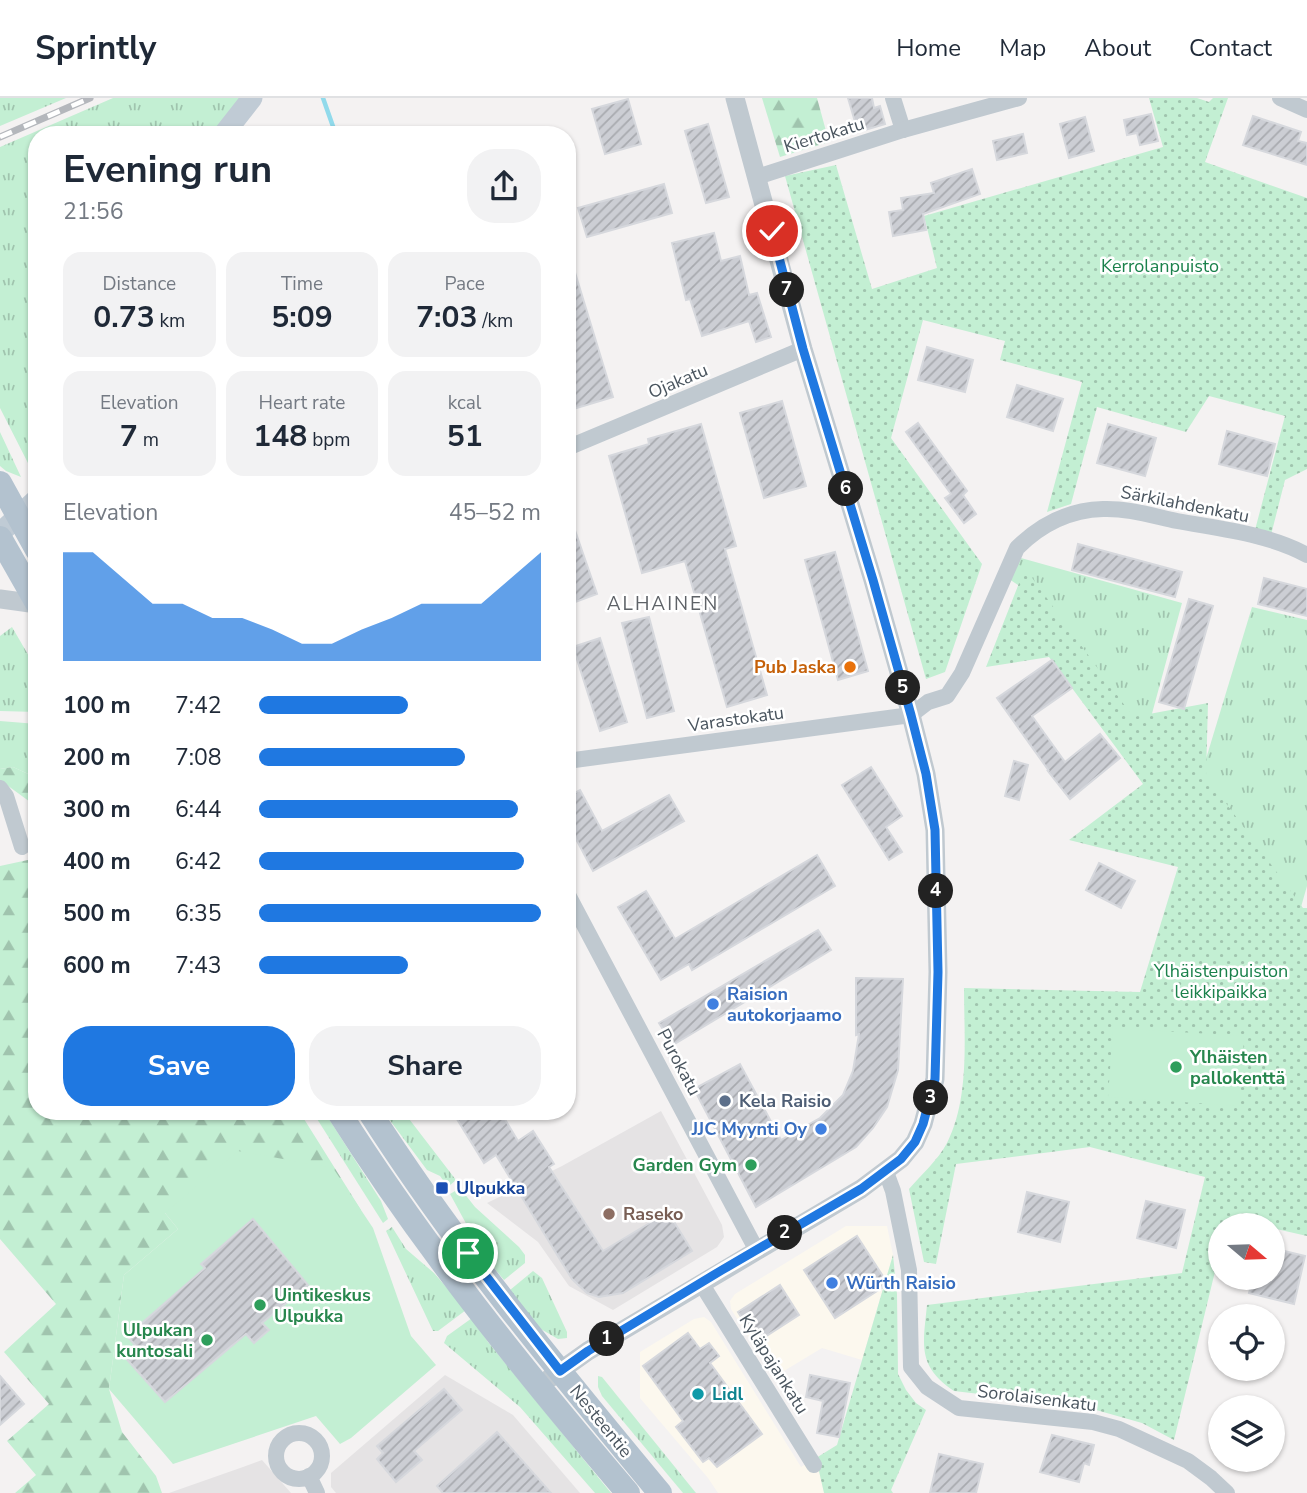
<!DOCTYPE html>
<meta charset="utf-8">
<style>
:root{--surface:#fff;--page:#f2f2f3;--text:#1f2937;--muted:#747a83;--line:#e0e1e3;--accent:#1f78e1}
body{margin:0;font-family:"Nunito Sans",sans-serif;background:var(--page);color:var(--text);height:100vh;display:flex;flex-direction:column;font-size:26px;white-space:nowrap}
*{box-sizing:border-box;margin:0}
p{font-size:23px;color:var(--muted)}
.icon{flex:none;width:38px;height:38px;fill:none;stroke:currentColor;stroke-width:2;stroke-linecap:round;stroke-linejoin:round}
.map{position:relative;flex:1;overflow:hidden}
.sheet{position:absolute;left:28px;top:28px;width:548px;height:994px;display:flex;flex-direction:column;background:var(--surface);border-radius:28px;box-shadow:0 2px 5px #0004}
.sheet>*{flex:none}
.needle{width:46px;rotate:109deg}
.buttons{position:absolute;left:1208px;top:1115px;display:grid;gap:14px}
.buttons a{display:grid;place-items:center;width:77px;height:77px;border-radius:50%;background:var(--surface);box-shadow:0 2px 5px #0004;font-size:35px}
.pin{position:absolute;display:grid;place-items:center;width:60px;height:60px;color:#fff;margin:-30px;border:4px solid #fff;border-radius:50%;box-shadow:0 2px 7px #0007}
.km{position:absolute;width:35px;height:35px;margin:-18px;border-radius:50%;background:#222;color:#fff;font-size:19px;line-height:35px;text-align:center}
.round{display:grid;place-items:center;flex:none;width:74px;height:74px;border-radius:28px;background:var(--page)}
.head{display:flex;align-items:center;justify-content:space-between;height:119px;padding:0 35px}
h1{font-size:38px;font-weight:700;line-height:52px}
.stats{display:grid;grid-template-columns:repeat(3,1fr);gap:10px;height:119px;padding:7px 35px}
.stats div{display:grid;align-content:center;border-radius:18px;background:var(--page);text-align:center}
.stats b{font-size:30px;font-weight:700}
.stats small{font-size:19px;font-weight:400}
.stats p{font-size:19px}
.chart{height:196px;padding:14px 35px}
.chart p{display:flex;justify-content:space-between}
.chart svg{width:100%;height:126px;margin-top:7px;fill:var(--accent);opacity:.7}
.primary-button{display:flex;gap:14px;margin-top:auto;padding:14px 35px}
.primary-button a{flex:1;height:80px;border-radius:28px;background:var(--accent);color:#fff;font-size:28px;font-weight:700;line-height:80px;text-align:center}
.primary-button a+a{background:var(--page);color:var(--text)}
ul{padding:0 35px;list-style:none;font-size:23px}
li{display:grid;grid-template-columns:112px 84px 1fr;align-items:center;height:52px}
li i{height:18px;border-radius:9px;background:var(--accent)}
header{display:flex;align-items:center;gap:42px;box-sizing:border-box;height:98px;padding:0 35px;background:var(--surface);border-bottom:2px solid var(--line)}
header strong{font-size:33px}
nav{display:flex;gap:38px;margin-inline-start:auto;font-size:24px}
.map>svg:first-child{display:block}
.commercial{fill:#fcf8ee}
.education{fill:#e5e3e4}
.grass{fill:url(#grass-tufts)}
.forest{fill:url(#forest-firs)}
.park{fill:url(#park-dots)}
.pitch{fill:#c3efd3}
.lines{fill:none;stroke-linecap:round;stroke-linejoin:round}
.stream{stroke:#91daeb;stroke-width:4.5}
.building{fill:url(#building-hatch);stroke:#d6d8dd;stroke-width:2}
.minor{stroke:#c0c9d0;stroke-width:16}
.tertiary{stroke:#c0c9d0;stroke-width:19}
.secondary{stroke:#c0cbd5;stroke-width:21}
.primary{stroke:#b3c2cf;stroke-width:24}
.rail-casing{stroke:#b4b7bc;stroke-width:7}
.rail{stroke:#fff;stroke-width:4.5;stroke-dasharray:13;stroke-linecap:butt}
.route-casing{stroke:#fff;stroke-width:14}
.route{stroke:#1f78e1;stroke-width:9}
.food-dot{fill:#e8710a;stroke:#fff;stroke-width:2.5}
.shop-dot{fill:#3f7fe0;stroke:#fff;stroke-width:2.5}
.leisure-dot{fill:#2e9e5b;stroke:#fff;stroke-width:2.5}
.service-dot{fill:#5c6f8a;stroke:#fff;stroke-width:2.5}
.transit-dot{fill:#1a4fb4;stroke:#fff;stroke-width:2.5}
.education-dot{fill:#8d6e63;stroke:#fff;stroke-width:2.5}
.culture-dot{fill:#0f9aa8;stroke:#fff;stroke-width:2.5}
.labels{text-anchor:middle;stroke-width:5;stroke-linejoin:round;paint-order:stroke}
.street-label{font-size:18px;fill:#4a555f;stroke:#fff}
.park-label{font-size:18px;fill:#1a814b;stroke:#fff}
.food-label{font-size:18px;font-weight:bold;fill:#c56008;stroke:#fff;text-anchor:end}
.shop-label{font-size:18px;font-weight:bold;fill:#366cbe;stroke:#fff;text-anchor:start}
.leisure-label{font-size:18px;font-weight:bold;fill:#27864d;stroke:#fff;text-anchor:start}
.service-label{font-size:18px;font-weight:bold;fill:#4e5e75;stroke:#fff;text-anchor:start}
.transit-label{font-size:18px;font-weight:bold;fill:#164399;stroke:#fff;text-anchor:start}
.education-label{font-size:18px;font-weight:bold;fill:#785e54;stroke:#fff;text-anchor:start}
.culture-label{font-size:18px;font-weight:bold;fill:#0d838f;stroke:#fff;text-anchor:start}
.neighbourhood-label{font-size:19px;letter-spacing:2px;fill:#5e6267;stroke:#fff}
</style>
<header>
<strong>Sprintly</strong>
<nav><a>Home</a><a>Map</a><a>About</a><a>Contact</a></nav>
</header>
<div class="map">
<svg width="1307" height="1395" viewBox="0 0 1307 1395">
<defs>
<pattern id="grass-tufts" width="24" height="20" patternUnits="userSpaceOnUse" patternTransform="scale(1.75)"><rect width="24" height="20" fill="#c3efd3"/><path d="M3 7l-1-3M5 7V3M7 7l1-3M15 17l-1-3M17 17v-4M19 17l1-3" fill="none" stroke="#a0c4ae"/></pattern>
<pattern id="forest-firs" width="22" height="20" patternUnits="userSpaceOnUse" patternTransform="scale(1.75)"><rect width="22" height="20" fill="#c3efd3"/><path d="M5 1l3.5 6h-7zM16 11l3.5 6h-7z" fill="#a0c4ae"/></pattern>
<pattern id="park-dots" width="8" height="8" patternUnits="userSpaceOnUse" patternTransform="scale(1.75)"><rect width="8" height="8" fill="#c3efd3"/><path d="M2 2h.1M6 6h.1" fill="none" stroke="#a0c4ae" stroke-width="1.8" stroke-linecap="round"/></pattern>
<pattern id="building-hatch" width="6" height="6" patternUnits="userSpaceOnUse" patternTransform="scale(1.75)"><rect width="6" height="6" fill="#ccced4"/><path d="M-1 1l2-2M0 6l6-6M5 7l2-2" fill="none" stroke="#a8aaaf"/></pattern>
</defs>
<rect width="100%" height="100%" fill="#f4f2f2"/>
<g class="commercial">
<path d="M846 1128H887L893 1157 862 1262 822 1250 774 1279 731 1211 730 1203 735 1196Z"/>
<path d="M704 1219 711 1224 801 1369 816 1360 824 1395H718L708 1380 640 1300V1254L694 1221Z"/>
</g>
<g class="education">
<path d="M661 1013 722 1127 724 1139 717 1149 613 1212 569 1188 538 1144 487 1105 562 1068Z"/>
<path d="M445 1277 513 1317 580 1395H336L331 1389V1375Z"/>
<path d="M262 1362 291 1395H169L243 1369Z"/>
</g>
<g class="grass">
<path d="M0 0H66L0 28Z"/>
<path d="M113 0H240L212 37H37L36 371 30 369 0 310V49Z"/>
<path d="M0 334 21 379 6 373 0 368Z"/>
<path d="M1021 460 1182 505 1150 623 1113 618 1018 487 1009 481Z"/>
<path d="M1252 509 1307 522V788L1299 816 1192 707Z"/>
<path d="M12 529 37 572V614L0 613V538Z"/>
<path d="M0 623 37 626V680L13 669 0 671Z"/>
<path d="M312 1013H324L381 1103 388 1121 383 1125Z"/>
<path d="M383 1013H403L456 1082 448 1089 440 1078 427 1072Z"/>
<path d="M460 1090 475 1109 519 1149 525 1157V1165L504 1182C481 1156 467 1127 450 1096Z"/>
<path d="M392 1129 406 1151 434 1175 466 1212 438 1233H433L386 1133Z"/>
<path d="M533 1173 542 1180 567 1234V1240L558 1241 539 1230 510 1192Z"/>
<path d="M472 1220 488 1244 611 1395H595L520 1309 444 1245 447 1238Z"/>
<path d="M598 1278 602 1279 696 1395H683L602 1298 598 1289Z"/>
</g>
<g class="forest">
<path d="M762 0H817L829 44 780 59Z"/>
<path d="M13 669 37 680V709L0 682V671Z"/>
<path d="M37 760V1013H299L361 1112 165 1115 178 1131 124 1177 109 1291 122 1334 156 1378 162 1395H15L36 1377 7 1343 49 1306 4 1254 56 1206 0 1141V768Z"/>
</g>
<g class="park">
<path d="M1149 0H1197L1209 4 1213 0H1228L1205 64 1307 100V371L1285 382 1271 437 1255 432 1285 318 1209 298 1186 334 1097 309 1071 406 1047 414 1082 284 1000 262 1005 243 923 222 891 340 982 466 945 574 926 581 785 78 836 67 872 191 937 170 924 118 1163 49Z"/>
<path d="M1025 470 1133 619 1208 605 1206 678 1303 810H1307V1138L1272 1130V1127H1258L1228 1120 1226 1127H1220V1153L1174 1342 1142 1325 1082 1308 954 1293C917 1268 923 1247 927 1207L1182 1175 1205 1079 1090 1049 956 1066 936 1166 924 1164 909 1091C921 1077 938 1062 947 1045 970 999 964 940 964 890L1140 894 1178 769 1069 742 1143 686 1049 559 986 569Z"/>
<path d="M893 1157 897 1196 898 1276 906 1292 916 1305 926 1312 891 1392 893 1395H824L816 1360 837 1347Z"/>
</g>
<g class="pitch">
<path d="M1113 930 1244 938 1240 1008 1108 999Z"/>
<path d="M238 1053 333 1070 373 1130 411 1238 436 1267 351 1340 340 1346 316 1318 173 1366 109 1291 124 1177 178 1131 165 1115Z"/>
</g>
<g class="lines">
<path class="stream" d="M323 0 336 37"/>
</g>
<g class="building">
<path d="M848 0H872L874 10 880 8 885 26 858 34Z"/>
<path d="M628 1 641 46 605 56 592 11Z"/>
<path d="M1151 16 1158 43 1140 47 1137 35 1127 37 1124 22Z"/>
<path d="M1253 18 1301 34 1298 43 1307 45V67L1243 47Z"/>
<path d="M1085 19 1094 53 1069 60 1060 26Z"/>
<path d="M708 26 729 99 706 105 685 33Z"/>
<path d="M1023 36 1027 55 997 62 993 43Z"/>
<path d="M972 71 980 96 923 116 926 132 893 138 889 114 903 112 901 100 934 95 931 85Z"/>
<path d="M664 86 672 115 587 139 578 110Z"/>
<path d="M714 135 721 163 740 158 749 197 757 195 771 239 756 244 749 223 702 238 690 201 686 202 672 145Z"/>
<path d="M570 158 613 299 567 313V159Z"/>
<path d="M927 249 973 262 965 294 918 282Z"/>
<path d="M1017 287 1063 301 1053 333 1007 319Z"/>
<path d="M782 303 806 388 764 400 740 315Z"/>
<path d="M918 325 967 393 963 397 976 416 964 425 945 400 951 396 906 334Z"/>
<path d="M701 326 736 448 725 451 767 597 727 609 685 463 642 475 609 358 649 346 648 341Z"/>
<path d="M1108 326 1156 340 1145 378 1097 365Z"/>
<path d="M1227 333 1275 346 1267 378 1219 366Z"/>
<path d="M569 415 597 496 567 507V416Z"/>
<path d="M1078 446 1182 474 1175 499 1072 472Z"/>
<path d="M835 454 868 573 838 582 805 462Z"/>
<path d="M1264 480 1307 491V518L1258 506Z"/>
<path d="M1189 501 1213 508 1184 611 1159 604Z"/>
<path d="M649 519 674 613 647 620 622 525Z"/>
<path d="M600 540 627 624 600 633 573 549Z"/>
<path d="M1052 562 1072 590 1032 618 1065 664 1100 636 1120 660 1070 701 1047 672 1049 673 997 600Z"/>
<path d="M1014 663 1028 667 1019 702 1005 698Z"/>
<path d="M871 669 902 718 886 729 902 754 889 762 842 687Z"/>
<path d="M580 692 602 733 669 697 684 723 593 773 567 724V699Z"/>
<path d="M817 757 835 788 692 872 689 866 661 882 618 809 646 793 675 841Z"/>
<path d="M1099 765 1135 783 1121 810 1086 792Z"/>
<path d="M818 832 831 852 673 947 659 925Z"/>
<path d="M856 880 903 881 898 972 887 1009 873 1030 856 1049 756 1109 694 991 740 966 781 1042 820 1020 843 997 853 973 859 936 856 937Z"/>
<path d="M452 1013H500L518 1043 533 1033 554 1066 549 1069 603 1153 668 1114 692 1153 623 1195 599 1199 587 1195 572 1181 496 1057 484 1065Z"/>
<path d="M1027 1094 1069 1104 1060 1144 1018 1134Z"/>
<path d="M1146 1103 1185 1112 1176 1150 1137 1140Z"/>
<path d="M253 1121 308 1187 262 1225 269 1232 254 1245 246 1236 165 1304 123 1257 135 1247 127 1238 205 1170 201 1166Z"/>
<path d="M857 1138 888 1186 835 1220 804 1172Z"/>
<path d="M1272 1150 1305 1158 1294 1206 1249 1195 1253 1180H1272Z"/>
<path d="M780 1187 799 1217 757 1244 738 1214Z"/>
<path d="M688 1235 700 1251 709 1245 719 1258 710 1265 762 1336 717 1369 709 1360 703 1364 676 1329 683 1323 643 1268Z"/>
<path d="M810 1277 850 1285 839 1339 817 1335 823 1303 806 1299Z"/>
<path d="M0 1278 24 1306 0 1327Z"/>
<path d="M444 1291 462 1312 414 1353 422 1362 396 1384 377 1361 383 1355 377 1348Z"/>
<path d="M497 1334 551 1395H443L437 1388Z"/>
<path d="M1052 1337 1094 1347 1089 1367 1084 1365 1079 1384 1040 1374Z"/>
<path d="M939 1356 983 1366 976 1395H930Z"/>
</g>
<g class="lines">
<g class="minor">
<path d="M893 0 903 32"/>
<path d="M1280 0 1307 12"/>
<path d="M757 79 903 32 1019 0"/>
<path d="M567 350 803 251"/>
<path d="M567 663 911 617 928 604 947 598 962 575 1017 450C1041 426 1068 412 1103 411 1127 410 1153 418 1177 423 1220 431 1269 436 1307 457"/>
<path d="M0 690 6 698 22 749"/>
<path d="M567 795 756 1151"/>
<path d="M886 1074 893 1093 909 1172 911 1269 927 1289 959 1310 1093 1324 1119 1331 1188 1363 1211 1380 1227 1395"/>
<path d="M701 1185 814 1367"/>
<circle cx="299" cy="1358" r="23"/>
<path d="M309 1378 317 1395"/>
</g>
<g class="tertiary">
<path d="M0 501 37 506"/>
<path d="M550 1280 588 1253 861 1091 901 1061 915 1044 923 1026 935 981 938 874 935 732 926 676 911 617 873 482 803 251 735 0"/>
</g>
<g class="secondary">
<path d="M223 37 252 0"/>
<path d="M0 435 37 401"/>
</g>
<g class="primary">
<path d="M0 385 37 452"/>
<path d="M0 440 37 505"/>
<path d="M338 1013C424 1149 524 1273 628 1395"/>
<path d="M369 1013C455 1148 558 1272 660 1395"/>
</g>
<defs>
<path id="rail" d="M0 39 90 0"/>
</defs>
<use href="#rail" class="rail-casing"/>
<use href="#rail" class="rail"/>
</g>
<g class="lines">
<defs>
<path id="route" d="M468 1155 560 1273 588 1253 722 1172 861 1091 901 1061 915 1044 923 1026 935 981 938 874 935 732 926 676 911 617 873 482 803 251 772 133"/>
</defs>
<use href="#route" class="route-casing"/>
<use href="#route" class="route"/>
</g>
<circle class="food-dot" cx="850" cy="569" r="7"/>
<g class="shop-dot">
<circle cx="713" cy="906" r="7"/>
<circle cx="821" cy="1031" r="7"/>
<circle cx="832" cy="1185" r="7"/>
</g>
<g class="leisure-dot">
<circle cx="1176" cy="969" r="7"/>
<circle cx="751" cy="1067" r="7"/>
<circle cx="260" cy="1207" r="7"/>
<circle cx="207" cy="1242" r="7"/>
</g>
<circle class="service-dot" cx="725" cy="1003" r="7"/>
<rect class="transit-dot" x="435" y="1083" width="14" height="14" rx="3.5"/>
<circle class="education-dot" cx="609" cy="1116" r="7"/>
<circle class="culture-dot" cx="698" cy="1296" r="7"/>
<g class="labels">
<g class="street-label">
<text transform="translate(824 37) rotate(-17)" y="6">Kiertokatu</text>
<text transform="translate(678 283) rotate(-23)" y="6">Ojakatu</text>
<text transform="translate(1185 406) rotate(11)" y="6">Särkilahdenkatu</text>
<text transform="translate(736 621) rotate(-8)" y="6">Varastokatu</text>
<text transform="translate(679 964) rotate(62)" y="6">Purokatu</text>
<text transform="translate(774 1266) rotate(58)" y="6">Kyläpajankatu</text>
<text transform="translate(1037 1300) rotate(7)" y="6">Sorolaisenkatu</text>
<text transform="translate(601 1323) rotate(51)" y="6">Nesteentie</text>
</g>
<g class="park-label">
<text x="1160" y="174">Kerrolanpuisto</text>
<text x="1221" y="879">Ylhäistenpuiston<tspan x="1221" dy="21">leikkipaikka</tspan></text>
</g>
<g class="food-label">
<text x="836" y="575">Pub Jaska</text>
</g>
<g class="shop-label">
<text x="727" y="902">Raision<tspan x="727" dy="21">autokorjaamo</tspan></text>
<text x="807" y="1037" text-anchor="end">JJC Myynti Oy</text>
<text x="846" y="1191">Würth Raisio</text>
</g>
<g class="leisure-label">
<text x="1190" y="965">Ylhäisten<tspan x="1190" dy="21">pallokenttä</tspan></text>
<text x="737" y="1073" text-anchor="end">Garden Gym</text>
<text x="274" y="1203">Uintikeskus<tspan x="274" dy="21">Ulpukka</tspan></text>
<text x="193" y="1238" text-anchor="end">Ulpukan<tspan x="193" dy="21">kuntosali</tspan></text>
</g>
<g class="service-label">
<text x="739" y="1009">Kela Raisio</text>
</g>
<g class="transit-label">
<text x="456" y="1096">Ulpukka</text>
</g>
<g class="education-label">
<text x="623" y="1122">Raseko</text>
</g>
<g class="culture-label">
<text x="712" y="1302">Lidl</text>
</g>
<g class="neighbourhood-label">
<text x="663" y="512">ALHAINEN</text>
</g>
</g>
</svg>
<div class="buttons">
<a><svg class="needle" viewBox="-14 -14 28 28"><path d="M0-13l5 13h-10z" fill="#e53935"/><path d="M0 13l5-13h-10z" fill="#747a83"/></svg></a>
<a><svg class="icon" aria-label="locate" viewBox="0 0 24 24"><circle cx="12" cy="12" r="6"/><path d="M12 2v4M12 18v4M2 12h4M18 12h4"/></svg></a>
<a><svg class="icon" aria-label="layers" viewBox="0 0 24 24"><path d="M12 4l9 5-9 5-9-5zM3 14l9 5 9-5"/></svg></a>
</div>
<div class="pin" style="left:468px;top:1155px;background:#1e9e55"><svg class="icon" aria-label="arrive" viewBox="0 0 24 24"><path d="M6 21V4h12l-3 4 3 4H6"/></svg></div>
<div class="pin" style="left:772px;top:133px;background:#d93025"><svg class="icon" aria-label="check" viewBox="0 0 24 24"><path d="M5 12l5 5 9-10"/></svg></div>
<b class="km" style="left:607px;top:1241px">1</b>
<b class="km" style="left:785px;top:1135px">2</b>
<b class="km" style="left:931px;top:1000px">3</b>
<b class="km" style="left:936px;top:793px">4</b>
<b class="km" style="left:903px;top:590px">5</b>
<b class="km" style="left:846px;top:391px">6</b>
<b class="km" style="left:787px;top:192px">7</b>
<section class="sheet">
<div class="head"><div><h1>Evening run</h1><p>21:56</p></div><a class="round"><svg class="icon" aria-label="share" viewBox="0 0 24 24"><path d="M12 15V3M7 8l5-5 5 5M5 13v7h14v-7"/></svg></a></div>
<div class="stats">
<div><p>Distance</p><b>0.73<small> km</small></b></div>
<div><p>Time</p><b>5:09</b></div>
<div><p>Pace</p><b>7:03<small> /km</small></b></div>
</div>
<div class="stats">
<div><p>Elevation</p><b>7<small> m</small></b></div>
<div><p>Heart rate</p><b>148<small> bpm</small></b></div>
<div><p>kcal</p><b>51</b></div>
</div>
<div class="chart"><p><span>Elevation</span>45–52 m</p>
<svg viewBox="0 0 160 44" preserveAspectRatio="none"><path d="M0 44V6L10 6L20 15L30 24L40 24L50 29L60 29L70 33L80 38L90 38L100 33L110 29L120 24L130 24L140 24L150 15L160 6V44z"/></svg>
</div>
<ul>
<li><b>100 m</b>7:42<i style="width:53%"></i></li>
<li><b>200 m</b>7:08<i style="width:73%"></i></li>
<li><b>300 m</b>6:44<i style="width:92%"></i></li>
<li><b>400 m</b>6:42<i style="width:94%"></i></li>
<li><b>500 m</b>6:35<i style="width:100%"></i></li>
<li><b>600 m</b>7:43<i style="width:53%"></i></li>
</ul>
<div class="primary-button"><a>Save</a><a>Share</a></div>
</section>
</div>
